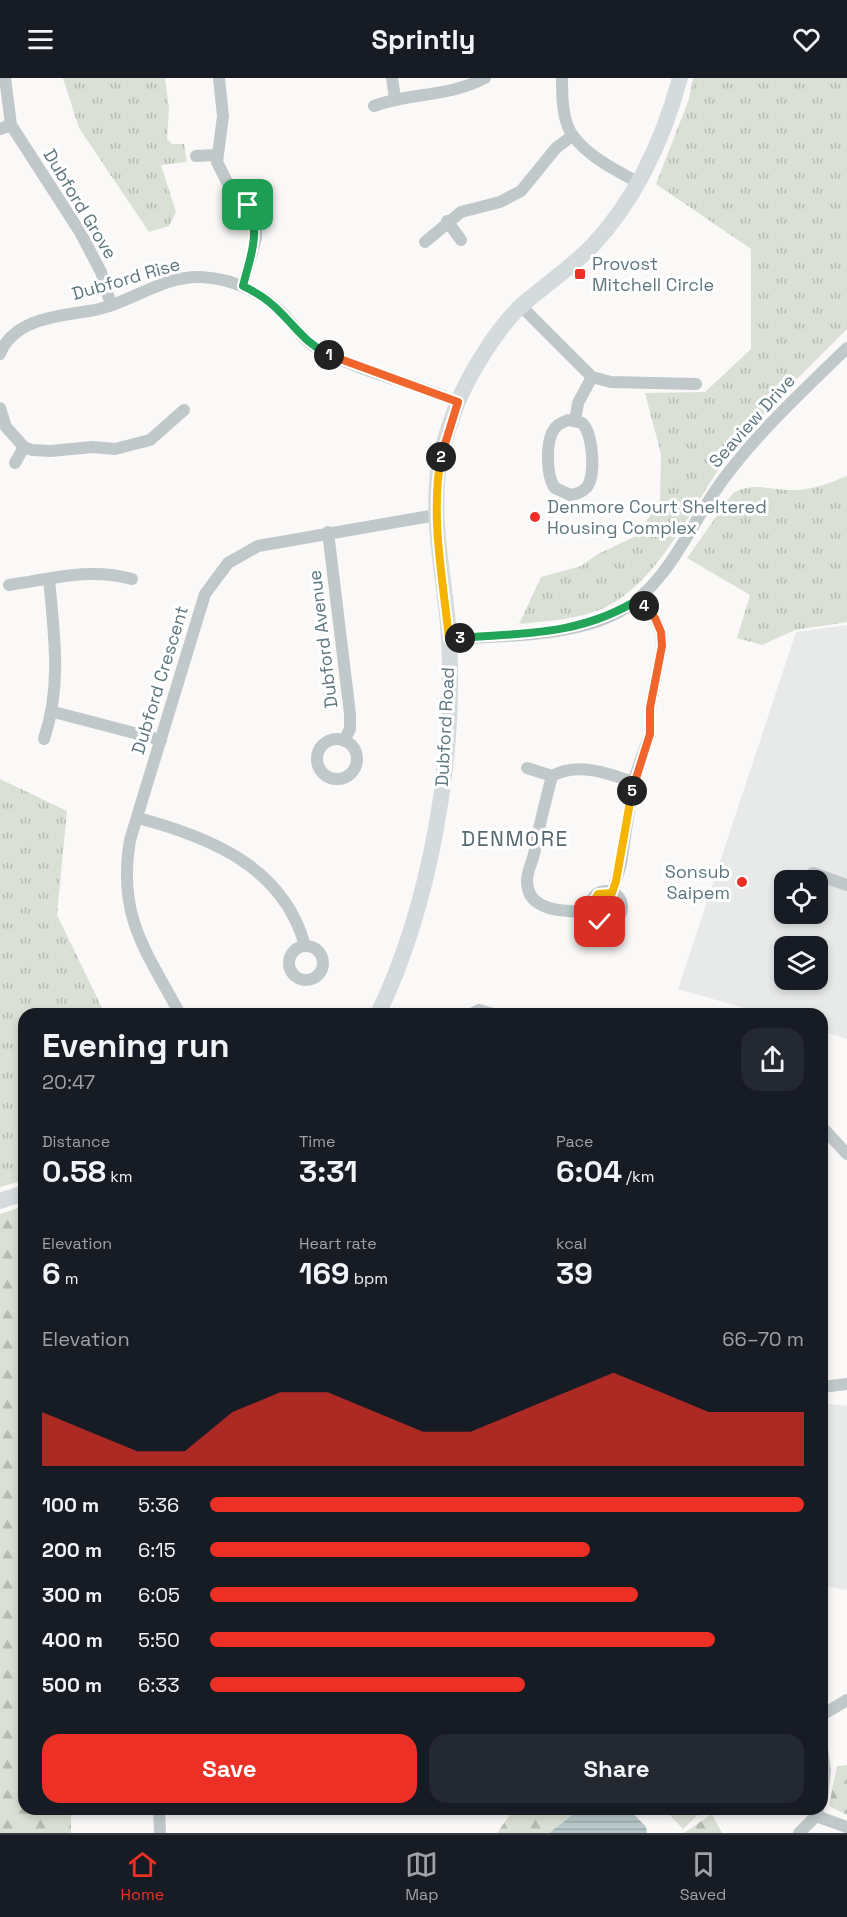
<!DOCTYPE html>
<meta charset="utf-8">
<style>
:root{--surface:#171b24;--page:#242831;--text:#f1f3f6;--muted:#9ea1a6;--line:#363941;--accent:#ec3025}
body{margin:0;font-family:"Space Grotesk",sans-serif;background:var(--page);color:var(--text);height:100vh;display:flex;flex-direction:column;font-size:22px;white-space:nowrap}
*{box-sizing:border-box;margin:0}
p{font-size:20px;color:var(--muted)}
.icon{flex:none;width:33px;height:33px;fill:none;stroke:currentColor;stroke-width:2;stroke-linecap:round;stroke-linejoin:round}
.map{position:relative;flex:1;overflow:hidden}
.drawer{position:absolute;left:18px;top:930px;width:810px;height:807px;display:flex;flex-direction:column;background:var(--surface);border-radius:18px;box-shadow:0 3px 9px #0003}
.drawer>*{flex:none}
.buttons{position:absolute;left:774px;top:792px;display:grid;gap:12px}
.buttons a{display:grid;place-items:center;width:54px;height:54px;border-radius:12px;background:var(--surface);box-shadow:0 3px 9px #0003;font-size:30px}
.pin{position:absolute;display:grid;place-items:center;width:51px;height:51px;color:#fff;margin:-26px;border-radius:12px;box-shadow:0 3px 9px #0006}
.km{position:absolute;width:30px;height:30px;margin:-15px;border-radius:50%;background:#222;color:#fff;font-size:16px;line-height:30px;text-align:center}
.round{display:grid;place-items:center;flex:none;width:63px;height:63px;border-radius:18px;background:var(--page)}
.overview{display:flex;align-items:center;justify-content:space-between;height:102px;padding:0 24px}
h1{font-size:33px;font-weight:800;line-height:45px}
.metrics{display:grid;grid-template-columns:repeat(3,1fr);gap:9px;height:102px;padding:6px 24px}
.metrics div{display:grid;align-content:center}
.metrics b{font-size:30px;font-weight:800}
.metrics small{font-size:16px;font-weight:400}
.metrics p{font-size:16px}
.chart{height:168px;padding:12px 24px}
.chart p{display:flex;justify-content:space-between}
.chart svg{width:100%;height:108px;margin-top:6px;fill:var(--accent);opacity:.7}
.cta{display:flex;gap:12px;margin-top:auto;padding:12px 24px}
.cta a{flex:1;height:69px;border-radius:18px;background:var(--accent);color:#fff;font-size:24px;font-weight:800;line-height:69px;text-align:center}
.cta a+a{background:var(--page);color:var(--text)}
ul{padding:0 24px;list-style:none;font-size:20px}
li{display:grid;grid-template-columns:96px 72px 1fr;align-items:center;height:45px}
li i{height:15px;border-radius:8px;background:var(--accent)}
header{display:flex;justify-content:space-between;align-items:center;height:78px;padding:0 24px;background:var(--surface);font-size:27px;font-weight:800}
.menu{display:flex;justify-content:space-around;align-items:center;height:84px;border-top:2px solid var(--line);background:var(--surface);font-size:16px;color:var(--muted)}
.menu a{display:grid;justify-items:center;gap:3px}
.menu .active{color:var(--accent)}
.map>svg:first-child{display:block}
.built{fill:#e8e9e9;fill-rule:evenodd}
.grass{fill:url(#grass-tufts)}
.forest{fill:url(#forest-firs)}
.pitch{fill:#dbe0d6}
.water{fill:url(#water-rules)}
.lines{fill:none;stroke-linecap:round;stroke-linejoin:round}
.street{stroke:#c0c8ca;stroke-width:12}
.secondary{stroke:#d5dbdd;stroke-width:16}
.split-1-casing{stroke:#fff;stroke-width:12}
.split-2-casing{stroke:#fff;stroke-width:12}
.split-3-casing{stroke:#fff;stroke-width:12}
.split-4-casing{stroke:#fff;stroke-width:12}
.split-5-casing{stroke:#fff;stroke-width:12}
.split-6-casing{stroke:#fff;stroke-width:12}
.split-1{stroke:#22a559;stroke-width:8}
.split-2{stroke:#f0652b;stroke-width:8}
.split-3{stroke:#f5b400;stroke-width:8}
.split-4{stroke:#22a559;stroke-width:8}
.split-5{stroke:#f0652b;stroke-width:8}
.split-6{stroke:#f5b400;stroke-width:8}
.poi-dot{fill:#ec3025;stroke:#fff;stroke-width:2}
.labels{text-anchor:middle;stroke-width:6;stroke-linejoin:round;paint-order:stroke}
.street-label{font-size:18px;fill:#5e767e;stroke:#fff}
.poi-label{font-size:18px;fill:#5e767e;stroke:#fff;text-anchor:start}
.quarter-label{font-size:21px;letter-spacing:1.5px;fill:#56686f;stroke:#fff}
</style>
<header><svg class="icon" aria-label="menu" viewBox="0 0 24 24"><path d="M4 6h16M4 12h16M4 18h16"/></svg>Sprintly<svg class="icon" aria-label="heart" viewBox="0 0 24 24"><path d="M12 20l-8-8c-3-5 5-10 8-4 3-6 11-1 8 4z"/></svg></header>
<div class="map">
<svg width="847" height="1755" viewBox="0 0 847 1755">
<defs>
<pattern id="grass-tufts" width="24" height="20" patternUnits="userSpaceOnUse" patternTransform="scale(1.5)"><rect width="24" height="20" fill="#dbe0d6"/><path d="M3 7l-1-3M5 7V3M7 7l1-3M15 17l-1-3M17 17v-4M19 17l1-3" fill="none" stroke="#b5bab3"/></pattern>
<pattern id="forest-firs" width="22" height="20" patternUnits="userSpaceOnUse" patternTransform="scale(1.5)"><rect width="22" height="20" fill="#dbe0d6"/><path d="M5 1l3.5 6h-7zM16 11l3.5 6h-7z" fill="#b5bab3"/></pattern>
<pattern id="water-rules" width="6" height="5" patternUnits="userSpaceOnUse" patternTransform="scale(1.5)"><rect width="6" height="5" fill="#b8c9ca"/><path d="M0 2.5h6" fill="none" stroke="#99a8a9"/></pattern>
</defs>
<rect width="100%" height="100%" fill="#faf9f8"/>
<g class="built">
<path d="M847 547V961L822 953V936H765L678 911 796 554ZM784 802H818V836H784ZM784 868H818V902H784Z"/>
<path d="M822 1325 847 1328V1512L822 1508Z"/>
</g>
<g class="grass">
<path d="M63 0H165L169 30 167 61 172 66H184L187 84 161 87 176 134 169 148 149 154 79 50Z"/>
<path d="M693 0H847V251C806 293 761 333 726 381 691 429 657 509 599 532 574 542 545 543 519 546L541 499 581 488 596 477 638 457 660 421 661 376 645 315 705 314 751 271V171L656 106 689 21Z"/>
<path d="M847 398V544L795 552 762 567 737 560 750 517 687 480 733 415C756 403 770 413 793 412 812 412 830 405 847 398Z"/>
<path d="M0 701 67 733 57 837 105 936H24V1102L0 1109Z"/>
</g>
<g class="forest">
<path d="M24 1128V1731H71V1755H0V1136Z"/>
<path d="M847 1687V1737L829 1728 837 1688Z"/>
<path d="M514 1731H580L549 1755H497Z"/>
<path d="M712 1736 722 1755H684Z"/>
</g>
<path class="pitch" d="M671 1731H704L683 1751 667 1734Z"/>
<path class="water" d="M580 1731H629L646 1749 647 1755H549Z"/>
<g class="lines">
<g class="street">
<path d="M5 0 11 47 80 154 101 194 111 227"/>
<path d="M219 0 223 38 217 84 229 108 248 127 255 145 256 160 243 208"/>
<path d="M392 0 395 20"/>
<path d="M562 0C562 18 562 45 574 59 589 79 617 93 639 105"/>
<path d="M374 28C412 14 446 20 485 0"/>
<path d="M0 51 11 47"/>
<path d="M196 78 216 77"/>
<path d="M447 143 461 162"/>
<path d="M425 164 461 134 500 124 521 113 556 70 572 58"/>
<path d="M521 228 592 299 611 304 696 306"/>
<path d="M0 276C13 241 58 238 89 233 129 227 161 197 202 199 233 201 261 214 283 236 296 249 304 264 322 273 365 295 413 305 458 324"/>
<path d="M0 330 6 349 24 369 32 372 51 373 92 369 115 371 150 362 184 332"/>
<path d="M568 342 582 345C593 355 596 397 587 409 582 415 576 416 570 417L555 410C546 398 545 360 556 349 559 345 564 344 568 342Z"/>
<path d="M575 343 578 325 592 299"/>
<path d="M15 385 24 369"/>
<path d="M328 454 350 636V651L344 663"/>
<path d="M9 507C51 501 90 489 132 501"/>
<path d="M449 561C501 558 573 559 619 534 670 506 691 443 725 399 761 351 805 311 847 270"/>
<path d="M54 634 161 662"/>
<path d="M44 661C62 608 54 556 49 501"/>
<circle cx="337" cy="681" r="20"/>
<path d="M527 690 552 698C578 684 608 695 633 704"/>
<path d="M552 698C546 722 539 747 535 771 534 782 527 791 527 803 527 835 568 834 591 833"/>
<path d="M138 740C210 759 284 789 305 868"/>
<path d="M813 795 847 807"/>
<circle cx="606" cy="829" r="16"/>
<path d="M612 815 621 786 633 704 650 656V630L662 568 661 554 655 540 639 521"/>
<circle cx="306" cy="885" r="17"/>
<path d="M180 936C146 873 117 838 130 762L205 516 228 485 258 468 436 437"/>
<path d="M471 936 479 932 493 936"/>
<path d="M822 1049 847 1076"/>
<path d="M822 1309 847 1306"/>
<path d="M822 1637 847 1622"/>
<path d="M822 1671 825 1692 822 1719"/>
<path d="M159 1731 160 1755"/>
<path d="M816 1738 847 1749"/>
<path d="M799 1755 816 1738 818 1731"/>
</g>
<g class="secondary">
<path d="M378 936C430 828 456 680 449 560 446 508 433 457 437 406 438 379 448 351 457 326 469 296 498 249 522 227 545 207 571 190 593 167 637 120 663 62 680 0"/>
<path d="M0 1123 24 1115"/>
</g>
</g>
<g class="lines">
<defs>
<path id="split-1" d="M248 127C261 156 250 179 243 208 258 215 271 224 282 236 299 253 306 265 329 277"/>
<path id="split-2" d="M329 277 458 324 441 379"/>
<path id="split-3" d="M441 379C430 439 443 501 449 561L460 560"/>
<path id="split-4" d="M460 560C525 555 582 557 639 521L644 528"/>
<path id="split-5" d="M632 713 650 656V630L662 568 661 554 655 540 644 528"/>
<path id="split-6" d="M600 844 593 837 591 828 598 816 612 815 616 803 632 713"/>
</defs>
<use href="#split-1" class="split-1-casing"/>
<use href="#split-2" class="split-2-casing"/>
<use href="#split-3" class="split-3-casing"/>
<use href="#split-4" class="split-4-casing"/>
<use href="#split-5" class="split-5-casing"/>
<use href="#split-6" class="split-6-casing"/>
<use href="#split-1" class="split-1"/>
<use href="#split-2" class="split-2"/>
<use href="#split-3" class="split-3"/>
<use href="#split-4" class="split-4"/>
<use href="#split-5" class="split-5"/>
<use href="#split-6" class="split-6"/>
</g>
<g class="poi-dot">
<rect x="574" y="190" width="12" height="12" rx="3"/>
<circle cx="535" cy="439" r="6"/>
<circle cx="742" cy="804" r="6"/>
</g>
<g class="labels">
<g class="street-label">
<text transform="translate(80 126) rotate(59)" y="6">Dubford Grove</text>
<text transform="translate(126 201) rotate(-16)" y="6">Dubford Rise</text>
<text transform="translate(752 343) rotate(-48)" y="6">Seaview Drive</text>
<text transform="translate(323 561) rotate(-97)" y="6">Dubford Avenue</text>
<text transform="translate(160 602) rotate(-73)" y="6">Dubford Crescent</text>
<text transform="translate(445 649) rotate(-87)" y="6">Dubford Road</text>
</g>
<g class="poi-label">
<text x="592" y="192">Provost<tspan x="592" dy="21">Mitchell Circle</tspan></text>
<text x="547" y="435">Denmore Court Sheltered<tspan x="547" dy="21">Housing Complex</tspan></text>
<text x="730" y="800" text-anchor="end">Sonsub<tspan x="730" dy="21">Saipem</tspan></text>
</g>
<g class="quarter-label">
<text x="515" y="768">DENMORE</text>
</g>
</g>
</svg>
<div class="buttons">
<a><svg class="icon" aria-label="locate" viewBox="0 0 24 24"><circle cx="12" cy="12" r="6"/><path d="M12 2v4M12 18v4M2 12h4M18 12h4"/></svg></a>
<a><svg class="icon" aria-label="layers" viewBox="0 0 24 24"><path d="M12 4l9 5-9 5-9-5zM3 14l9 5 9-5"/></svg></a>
</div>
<div class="pin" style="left:248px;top:127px;background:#1e9e55"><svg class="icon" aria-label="arrive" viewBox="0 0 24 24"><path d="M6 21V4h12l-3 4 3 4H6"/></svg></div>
<div class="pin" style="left:600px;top:844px;background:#d93025"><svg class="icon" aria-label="check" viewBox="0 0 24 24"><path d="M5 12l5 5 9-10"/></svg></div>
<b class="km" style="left:329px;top:277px">1</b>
<b class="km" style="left:441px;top:379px">2</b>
<b class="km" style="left:460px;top:560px">3</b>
<b class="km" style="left:644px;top:528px">4</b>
<b class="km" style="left:632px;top:713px">5</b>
<section class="drawer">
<div class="overview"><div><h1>Evening run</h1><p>20:47</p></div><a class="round"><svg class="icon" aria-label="share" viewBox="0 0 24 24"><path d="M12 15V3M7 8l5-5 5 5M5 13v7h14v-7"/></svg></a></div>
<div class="metrics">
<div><p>Distance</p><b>0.58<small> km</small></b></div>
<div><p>Time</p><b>3:31</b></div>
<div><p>Pace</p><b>6:04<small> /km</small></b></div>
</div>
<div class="metrics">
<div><p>Elevation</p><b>6<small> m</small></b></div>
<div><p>Heart rate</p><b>169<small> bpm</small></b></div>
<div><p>kcal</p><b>39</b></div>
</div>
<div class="chart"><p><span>Elevation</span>66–70 m</p>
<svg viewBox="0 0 160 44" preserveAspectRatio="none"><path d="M0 44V22L10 30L20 38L30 38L40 22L50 14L60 14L70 22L80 30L90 30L100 22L110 14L120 6L130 14L140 22L150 22L160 22V44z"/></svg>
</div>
<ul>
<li><b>100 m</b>5:36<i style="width:100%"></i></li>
<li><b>200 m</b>6:15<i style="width:64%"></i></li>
<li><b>300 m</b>6:05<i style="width:72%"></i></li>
<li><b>400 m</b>5:50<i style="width:85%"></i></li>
<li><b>500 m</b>6:33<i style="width:53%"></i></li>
</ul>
<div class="cta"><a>Save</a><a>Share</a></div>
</section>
</div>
<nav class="menu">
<a class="active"><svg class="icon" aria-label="home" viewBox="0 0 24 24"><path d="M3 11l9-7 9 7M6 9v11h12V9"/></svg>Home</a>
<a><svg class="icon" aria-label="map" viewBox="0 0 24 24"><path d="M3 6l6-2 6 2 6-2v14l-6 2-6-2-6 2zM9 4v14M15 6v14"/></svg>Map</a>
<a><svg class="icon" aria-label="saved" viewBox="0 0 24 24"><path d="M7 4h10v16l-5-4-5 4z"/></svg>Saved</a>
</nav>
